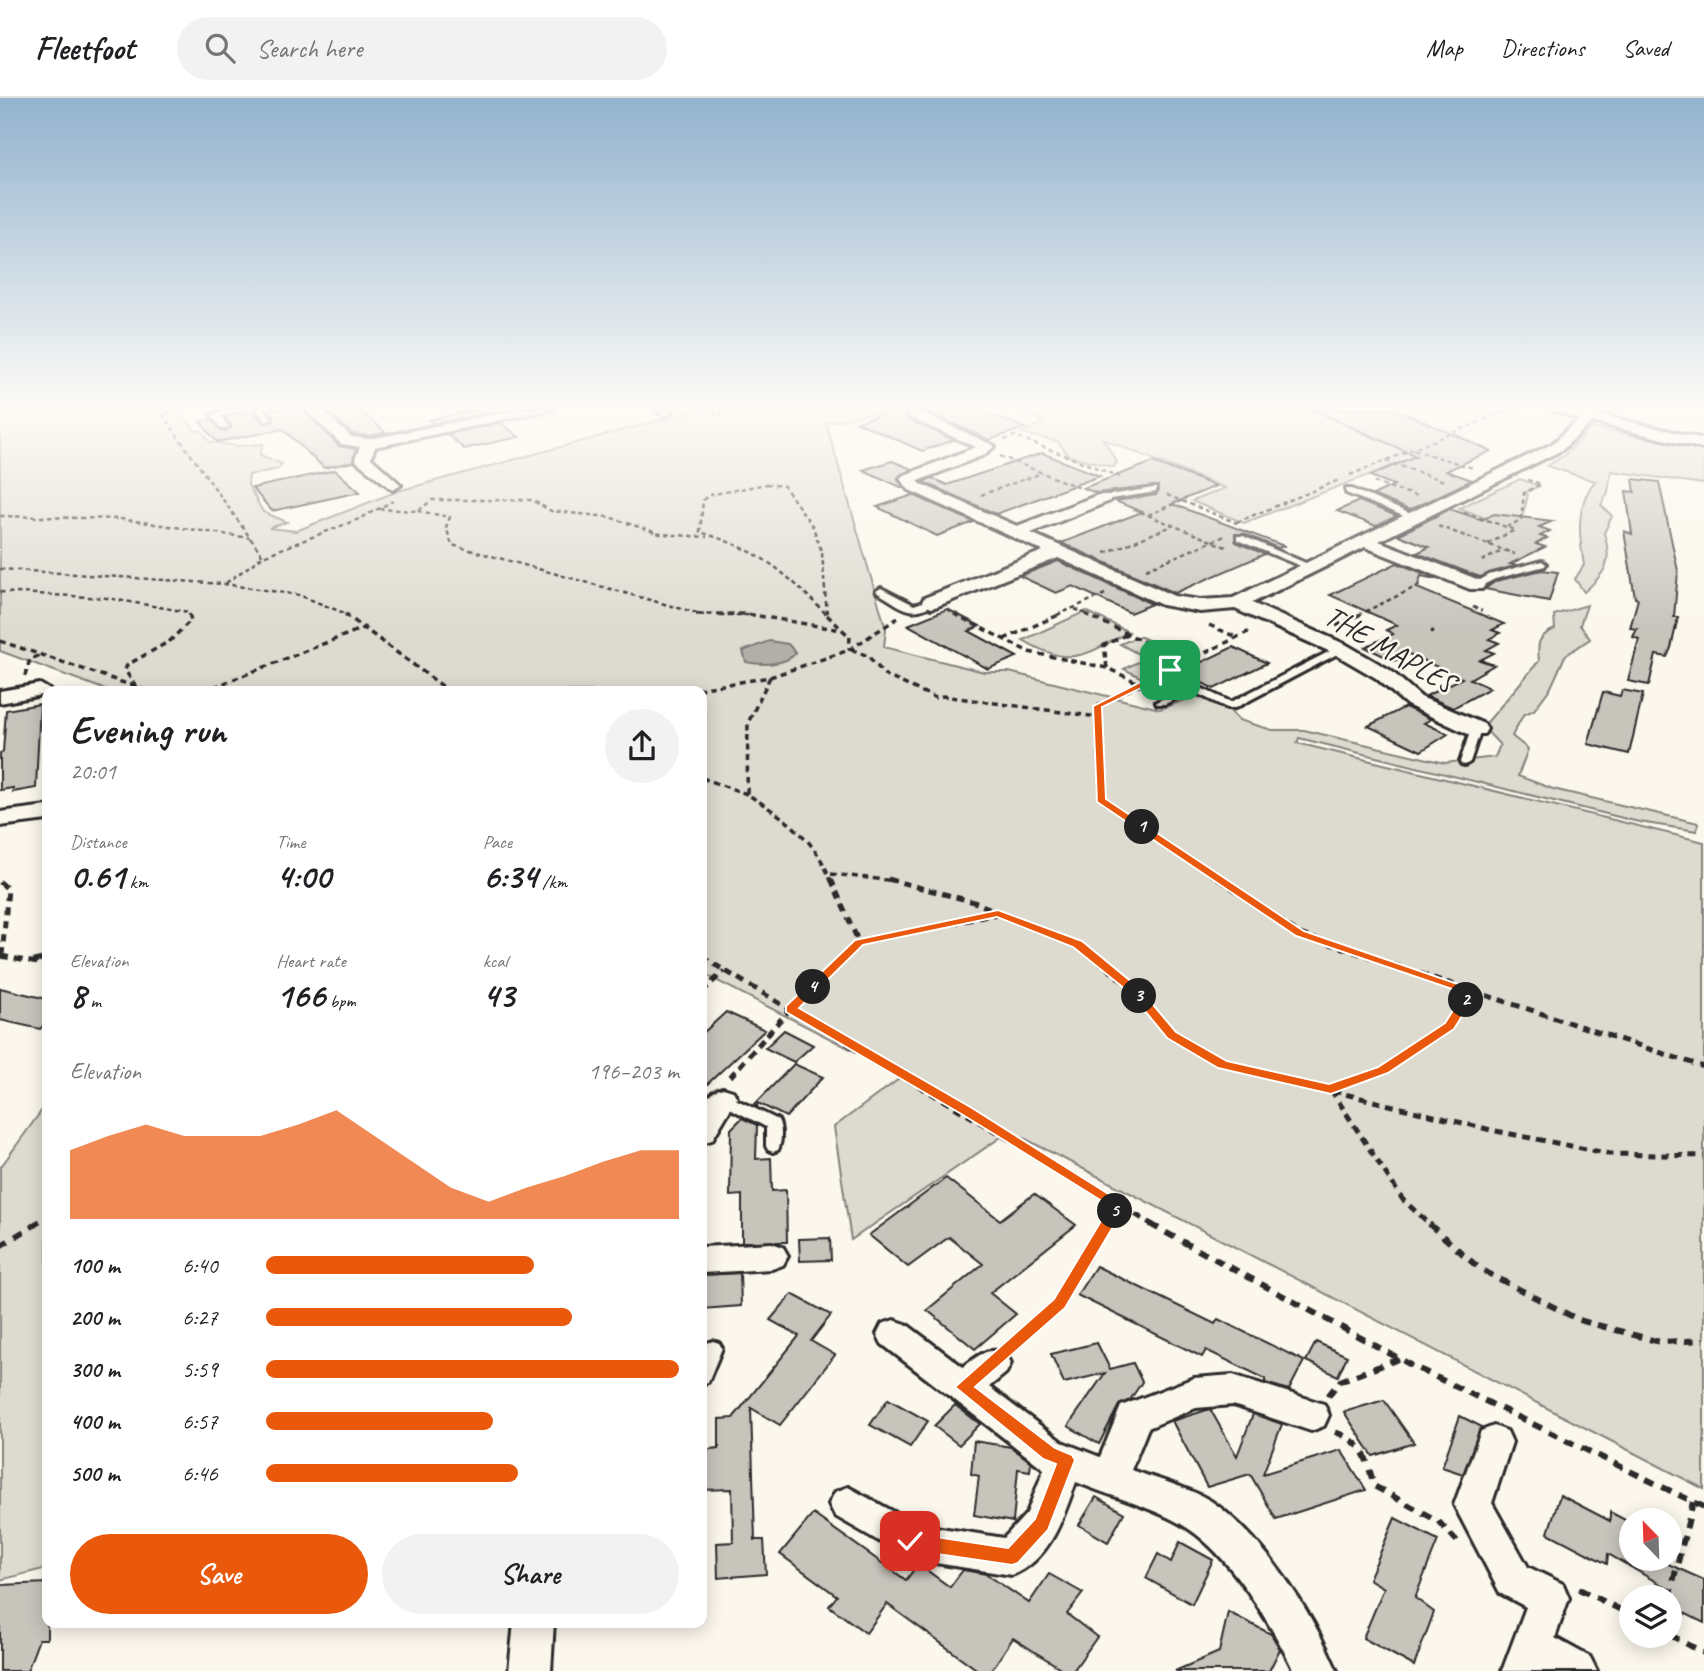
<!DOCTYPE html>
<meta charset="utf-8">
<style>
:root{--surface:#fff;--page:#f2f2f2;--text:#202124;--muted:#757577;--line:#e0e0e0;--accent:#ea580c}
body{margin:0;font-family:Caveat,sans-serif;background:var(--page);color:var(--text);height:100vh;display:flex;flex-direction:column;font-size:26px;white-space:nowrap}
*{box-sizing:border-box;margin:0}
p{font-size:23px;color:var(--muted)}
.icon{flex:none;width:38px;height:38px;fill:none;stroke:currentColor;stroke-width:2;stroke-linecap:round;stroke-linejoin:round}
.map{position:relative;flex:1;overflow:hidden}
.side{position:absolute;left:42px;top:588px;width:665px;height:942px;display:flex;flex-direction:column;background:var(--surface);border-radius:14px;box-shadow:0 4px 18px #0003}
.side>*{flex:none}
.needle{width:46px;rotate:337deg}
.buttons{position:absolute;left:1619px;top:1410px;display:grid;gap:14px}
.buttons a{display:grid;place-items:center;width:63px;height:63px;border-radius:50%;background:var(--surface);box-shadow:0 4px 18px #0003;font-size:35px}
.pin{position:absolute;display:grid;place-items:center;width:60px;height:60px;color:#fff;margin:-30px;border-radius:14px;box-shadow:0 4px 10px #0006}
.km{position:absolute;width:35px;height:35px;margin:-18px;border-radius:50%;background:#222;color:#fff;font-size:19px;line-height:35px;text-align:center}
.round{display:grid;place-items:center;flex:none;width:74px;height:74px;border-radius:37px;background:var(--page)}
.head{display:flex;align-items:center;justify-content:space-between;height:119px;padding:0 28px}
h1{font-size:38px;font-weight:700;line-height:52px}
.figures{display:grid;grid-template-columns:repeat(3,1fr);gap:10px;height:119px;padding:7px 28px}
.figures div{display:grid;align-content:center}
.figures b{font-size:35px;font-weight:700}
.figures small{font-size:19px;font-weight:400}
.figures p{font-size:19px}
.chart{height:196px;padding:14px 28px}
.chart p{display:flex;justify-content:space-between}
.chart svg{width:100%;height:126px;margin-top:7px;fill:var(--accent);opacity:.7}
.action{display:flex;gap:14px;margin-top:auto;padding:14px 28px}
.action a{flex:1;height:80px;border-radius:42px;background:var(--accent);color:#fff;font-size:28px;font-weight:700;line-height:80px;text-align:center}
.action a+a{background:var(--page);color:var(--text)}
ul{padding:0 28px;list-style:none;font-size:23px}
li{display:grid;grid-template-columns:112px 84px 1fr;align-items:center;height:52px}
li i{height:18px;border-radius:9px;background:var(--accent)}
header{display:flex;align-items:center;gap:42px;box-sizing:border-box;height:98px;padding:0 35px;background:var(--surface);border-bottom:2px solid var(--line)}
header strong{font-size:33px}
nav{display:flex;gap:38px;margin-inline-start:auto;font-size:24px}
.search{width:490px;height:63px;background:var(--page);display:flex;align-items:center;gap:18px;box-sizing:border-box;padding:0 24px;border-radius:38px;color:var(--muted);font-size:26px}
.map>svg:first-child{display:block}
.built{fill:#ebe8de}
.green{fill:#dddad0;stroke:#84827e;stroke-width:2}
.water{fill:#b1afa7;stroke:#7b7a75;stroke-width:2}
.building{fill:#c7c4bc;stroke:#2b2b2b;stroke-width:2}
.lines{fill:none;stroke-linecap:round;stroke-linejoin:round}
.service-casing{stroke:#2b2b2b;stroke-width:6}
.minor-casing{stroke:#2b2b2b;stroke-width:6}
.path-far3{stroke:#2b2b2b;stroke-width:2.5;stroke-dasharray:4.5 3.5;stroke-linecap:butt}
.path-far2{stroke:#2b2b2b;stroke-width:3.5;stroke-dasharray:6 4.5;stroke-linecap:butt}
.path-far1{stroke:#2b2b2b;stroke-width:5;stroke-dasharray:8 6;stroke-linecap:butt}
.path{stroke:#2b2b2b;stroke-width:6;stroke-dasharray:10 8;stroke-linecap:butt}
.service{fill:#fbf7ec;fill-rule:evenodd}
.minor{fill:#fbf7ec;fill-rule:evenodd}
.route{fill:#ea580c;stroke:#fff;stroke-width:2}
.labels{text-anchor:middle;stroke-width:5;stroke-linejoin:round;paint-order:stroke}
.street-label{font-size:30px;fill:#2b2b2b;stroke:#fbf7ec}
</style>
<header>
<strong>Fleetfoot</strong>
<div class="search"><svg class="icon" aria-label="search" viewBox="0 0 24 24"><circle cx="10" cy="10" r="6"/><path d="M15 15l6 6"/></svg>Search here</div>
<nav><a>Map</a><a>Directions</a><a>Saved</a></nav>
</header>
<div class="map">
<svg width="1704" height="1573" viewBox="0 0 1704 1573">
<rect width="100%" height="100%" fill="#fbf7ec"/>
<filter id="ink" filterUnits="userSpaceOnUse"><feTurbulence type="fractalNoise" baseFrequency=".0143" numOctaves="2"/><feDisplacementMap in="SourceGraphic" scale="14" xChannelSelector="R" yChannelSelector="G"/><feConvolveMatrix kernelMatrix="1 2 1 2 8 2 1 2 1" color-interpolation-filters="sRGB"/></filter>
<g filter="url(#ink)">
<path class="built" d="M1312 311H1526L1464 340 1433 329 1378 342Z"/>
<g class="green">
<path d="M0 311H179L195 333 201 332 210 344 238 348 263 346 260 357 282 366 278 371 249 377 248 387 263 414 287 424 269 430 296 433 398 393 701 311H893L826 325 886 531 884 549 984 574H1009L1160 611 1199 597 1224 607 1239 622 1272 632H1304L1445 665 1495 659 1500 647 1483 629 1539 563C1537 545 1538 538 1555 531L1554 517 1587 507 1580 527 1590 541 1565 558 1551 589 1534 612 1523 617 1512 638 1528 651 1518 678 1553 691 1698 725 1697 733 1639 724 1299 640 1297 645 1704 744V1391L1010 1033 851 1142 834 1029 903 978 702 875V593H109L0 553Z"/>
<path d="M1019 311H1312L1378 342 1433 329 1464 340 1244 425 1192 403 1225 390 1103 341 1117 364 1114 369 1069 358 1058 344 1022 335 1044 324Z"/>
<path d="M1591 330 1704 350V386L1611 373 1608 394 1601 407 1612 418 1604 435C1613 464 1606 475 1584 494L1575 481 1584 467C1579 438 1575 407 1595 383L1547 368 1565 357Z"/>
<path d="M1520 381 1539 388 1524 395 1528 397 1522 419 1506 428 1459 410Z"/>
<path d="M1086 513 1129 534C1085 557 1071 571 1023 542Z"/>
<path d="M1139 538 1190 561 1146 582 1124 571 1146 560 1120 546Z"/>
<path d="M47 1005V1470L0 1482V1070Z"/>
</g>
<path class="water" d="M769 543 788 546 796 555C784 568 761 567 746 564L743 553Z"/>
<g class="building">
<path d="M267 311H303L339 348 356 351 354 364 324 370 283 331 217 344 200 324 211 321 223 334 232 329 225 319 235 317 254 313 264 325 273 324 274 319Z"/>
<path d="M354 311H359L386 335 369 338 352 336 330 316Z"/>
<path d="M478 311 488 315 434 326 429 322Z"/>
<path d="M900 311H906L907 321 954 342 922 353 857 324Z"/>
<path d="M921 311H977L1025 330 989 342Z"/>
<path d="M1312 311H1395L1491 353 1446 373 1472 382 1409 412 1373 397 1394 387 1370 378 1416 358Z"/>
<path d="M501 325 519 339 464 351 447 336Z"/>
<path d="M1042 355 1100 378 996 416 923 384 932 380 947 387Z"/>
<path d="M892 363 912 371 898 380 905 391 863 372Z"/>
<path d="M1153 364 1216 388 1172 406 1284 448 1278 450 1244 436H1235L1236 444 1265 456 1175 495 1061 445 1142 414 1115 403 1156 397 1158 388 1096 395 1083 390Z"/>
<path d="M335 372 360 394 272 413 252 390Z"/>
<path d="M1633 381 1659 384 1678 473 1674 519H1678L1671 550 1667 559 1656 557 1649 587 1628 583 1639 541 1633 539 1637 531 1630 530 1638 501 1635 500 1624 433 1632 436 1626 393 1635 394Z"/>
<path d="M913 397 974 424 937 438 877 409Z"/>
<path d="M1359 403 1397 418 1376 428 1337 413Z"/>
<path d="M1450 411 1482 422 1494 416 1553 423 1539 429 1550 433 1540 438 1547 440 1536 446 1545 449 1510 466 1517 467 1480 479 1417 455 1429 449 1398 437Z"/>
<path d="M1058 463 1152 506 1130 515 1073 488 1056 495 1020 478Z"/>
<path d="M1397 465 1441 482 1421 478 1417 490 1504 526 1492 532 1500 535 1489 541 1499 545 1486 552 1494 555 1480 562 1494 567 1470 581 1490 590 1453 610 1426 598 1462 580 1409 556 1394 563 1365 549 1393 536 1386 532 1397 527 1330 497Z"/>
<path d="M1542 472 1558 474 1549 503 1485 491 1496 483Z"/>
<path d="M947 511 980 528 969 533 1017 559 988 571 908 527Z"/>
<path d="M1233 549 1267 565 1214 591 1181 574Z"/>
<path d="M1622 592 1643 596 1629 656 1588 646 1603 594 1620 598Z"/>
<path d="M40 606 36 690 13 694V690L0 692V655L3 654 6 612Z"/>
<path d="M1405 609 1431 621 1424 625 1448 636 1421 653 1368 628Z"/>
<path d="M0 890 47 901V924L40 931 0 922Z"/>
<path d="M726 914 765 932 702 991V936Z"/>
<path d="M784 932 813 947 794 964 765 950Z"/>
<path d="M794 966 823 979 786 1019 758 1005 757 1009 754 1007Z"/>
<path d="M742 1020 757 1027 756 1061 771 1060 772 1093 786 1092 787 1144H742V1097L730 1098 731 1031Z"/>
<path d="M946 1080 1000 1122 1034 1096 1076 1127 990 1195 1016 1216 975 1251 927 1212 983 1166 949 1139 908 1169 869 1137Z"/>
<path d="M830 1140 831 1162 800 1163 799 1141Z"/>
<path d="M1096 1168 1215 1226 1218 1221 1304 1263 1289 1292 1265 1285 1266 1281 1206 1252 1202 1259 1077 1197Z"/>
<path d="M740 1175 741 1208 702 1211V1177Z"/>
<path d="M792 1196 831 1217 811 1243 835 1257 780 1327 751 1310 755 1442H764L766 1476 718 1480 717 1445 733 1444 732 1391 702 1392V1352L719 1350V1321L733 1320 799 1238 770 1222Z"/>
<path d="M1316 1244 1347 1258 1338 1278 1306 1263Z"/>
<path d="M1097 1245 1110 1271 1133 1265 1142 1284 1130 1302 1119 1307 1099 1346 1068 1328 1105 1275 1064 1285 1051 1256Z"/>
<path d="M888 1301 928 1323 910 1349 870 1327Z"/>
<path d="M1384 1302 1414 1345 1373 1358 1344 1314Z"/>
<path d="M955 1307 980 1326 959 1347 934 1328Z"/>
<path d="M1210 1311 1237 1358 1253 1316 1282 1326 1263 1376 1341 1352 1366 1392 1276 1421 1250 1376 1207 1389 1172 1323Z"/>
<path d="M1460 1318 1482 1329 1463 1376 1442 1369Z"/>
<path d="M974 1343 1011 1349 1031 1364 1030 1373 1018 1371 1013 1424 974 1417 979 1378 971 1376Z"/>
<path d="M1560 1397 1610 1423V1414L1631 1425V1461H1669L1668 1466 1704 1482V1525L1670 1508V1492L1608 1456 1607 1466 1548 1435Z"/>
<path d="M1096 1399 1124 1415 1108 1444 1079 1427Z"/>
<path d="M813 1416 906 1482 918 1466 950 1489 963 1472 986 1476 1029 1505 1049 1476 1083 1495 1067 1516 1097 1539 1073 1573H1065L1013 1540 991 1573H979L887 1506 866 1535 829 1508 837 1498 780 1456Z"/>
<path d="M1395 1420 1438 1442 1415 1500 1434 1514 1414 1568 1363 1540 1384 1490 1369 1481Z"/>
<path d="M1180 1444 1213 1462 1192 1506 1146 1480 1158 1456 1171 1464Z"/>
<path d="M47 1485V1541H39L27 1573H0V1487Z"/>
<path d="M1228 1514 1271 1536 1280 1551 1269 1573H1175L1219 1554Z"/>
</g>
<g class="lines">
<defs>
<g id="service">
<path d="M231 311H246L220 318 229 329 222 331 211 317Z"/>
<path d="M256 311H263L272 321 265 323Z"/>
<path d="M1153 390H1156V394L1104 402 1100 400 1104 398Z"/>
<path d="M1346 391H1352L1418 419 1411 421 1346 395Z"/>
<path d="M1237 438H1243L1315 469 1308 471 1237 442Z"/>
<path d="M1542 463 1546 466 1545 468 1495 481 1479 489H1473L1471 487 1489 477Z"/>
<path d="M881 490 914 507 931 501 936 504C911 522 901 508 878 495L876 493Z"/>
<path d="M1340 548 1343 549V553L1235 610H1227L1192 593 1165 606H1157L1156 604 1192 586 1231 604Z"/>
<path d="M1476 628 1481 631 1470 664 1465 667 1461 666 1460 664 1471 631Z"/>
<path d="M723 995 778 1022C782 1029 782 1045 778 1052L773 1054 768 1052 766 1048V1029L718 1004 716 1000 718 996Z"/>
<path d="M713 1243 719 1245 722 1250 708 1284 702 1286V1257L707 1245Z"/>
</g>
<g id="minor">
<path d="M305 311H321L351 339 369 341 522 311H553L375 349 371 360 401 387 393 392 357 364 355 361 360 349 341 346Z"/>
<path d="M654 311H671L672 314 665 318Z"/>
<path d="M1549 311H1576L1704 341V351L1592 324 1562 352 1379 443 1482 483 1485 487 1482 491H1470L1365 449 1252 505 1347 547 1390 572 1421 599 1484 626 1487 631 1484 636H1468L1407 607 1376 580 1333 555 1235 511 1200 514 1162 507 1058 460 938 508 931 510 922 504 924 500 1043 453 909 392 900 381 902 378 976 349 908 319V313H918L995 348 984 357 918 383 921 386 1017 428 1098 397H1110V403L1031 435 1174 498 1200 502 1233 500 1552 346 1579 321Z"/>
<path d="M40 586 50 592 47 596 0 605V593Z"/>
<path d="M47 708V722L0 728V714Z"/>
<path d="M723 990 733 993 737 1000 712 1042 702 1045C702 1022 697 997 723 990Z"/>
<path d="M772 1145 783 1149 788 1158 783 1167 772 1171 702 1175V1149Z"/>
<path d="M894 1222 906 1226 963 1269C978 1258 987 1248 1006 1255L1011 1265 1006 1275 989 1289 1062 1344 1100 1359 1121 1308 1194 1280 1233 1277 1324 1306 1329 1317 1324 1328 1311 1333 1233 1307 1196 1310 1148 1330 1131 1372C1156 1381 1188 1389 1211 1403 1264 1439 1312 1514 1337 1573H1294C1271 1526 1228 1452 1181 1426 1149 1408 1110 1398 1076 1384 1063 1420 1050 1462 1012 1477L910 1461 835 1418 829 1406 835 1394 848 1389 916 1426 1004 1440 1027 1415 1044 1371 882 1246 877 1236 882 1226Z"/>
<path d="M1494 1328 1507 1333 1512 1344 1492 1405 1528 1469 1563 1486 1569 1500 1555 1540 1590 1559 1597 1573H1502L1526 1509 1500 1495 1454 1407 1481 1333Z"/>
<path d="M514 1524H554L551 1573H509Z"/>
</g>
</defs>
<use href="#service" class="service-casing"/>
<use href="#minor" class="minor-casing"/>
<g class="path-far3">
<path d="M185 311 162 316 263 458"/>
<path d="M704 311 718 316 773 311"/>
<path d="M1004 342 1015 338 1123 380"/>
<path d="M1414 352 1473 370"/>
<path d="M1000 358 1080 390"/>
<path d="M1386 363 1444 383"/>
<path d="M1350 377 1511 311"/>
<path d="M1374 384 1416 398"/>
<path d="M766 386 784 388 813 429 822 455 827 517C781 471 764 454 700 434L703 402 709 397Z"/>
<path d="M981 397 1042 375"/>
<path d="M1167 397 1237 425"/>
<path d="M379 411 418 413 432 402H532L551 413 609 419 660 436 707 439"/>
<path d="M1133 411 1226 449"/>
<path d="M418 413 450 419 446 429 452 447 704 517"/>
<path d="M1464 414 1515 432 1487 446 1515 456"/>
<path d="M1148 417 1181 403"/>
<path d="M0 418 121 421 250 440"/>
<path d="M1237 424 1339 382"/>
<path d="M1438 428 1487 446"/>
<path d="M1507 429 1521 422 1524 395 1541 386 1528 382"/>
<path d="M1105 455 1172 428"/>
<path d="M1482 463 1504 452"/>
<path d="M0 471 224 486 299 497 349 517"/>
<path d="M1146 471 1225 438"/>
<path d="M226 485 263 458 359 421 393 403"/>
<path d="M0 494 107 500 188 514 189 517"/>
<path d="M1473 509 1482 513"/>
<path d="M1075 511 1088 517"/>
<path d="M954 516 957 517"/>
<path d="M720 517H755"/>
<path d="M1057 517 1105 496"/>
<path d="M1358 517 1422 486"/>
</g>
<g class="path-far2">
<path d="M345 516 449 593"/>
<path d="M696 516H747L842 532"/>
<path d="M954 516 1029 554 1107 570 1141 586 1250 533"/>
<path d="M1085 516 1187 564"/>
<path d="M827 517 850 539 849 552"/>
<path d="M1209 527 1236 539"/>
<path d="M1336 528 1361 516"/>
<path d="M1431 533 1434 534"/>
<path d="M1004 541 1061 516"/>
<path d="M0 543 148 593"/>
<path d="M851 551 868 558 886 578 936 600 943 598 1098 619"/>
<path d="M1107 570 1104 547 1128 536"/>
<path d="M25 578 30 561 41 557"/>
<path d="M770 579 748 625 747 696C785 720 815 740 831 783"/>
<path d="M1141 586 1097 608 1101 702 1221 783"/>
<path d="M136 589 125 572 127 567 170 543 191 522 189 516"/>
<path d="M204 593 366 529"/>
<path d="M687 593 770 579 849 552 898 520"/>
<path d="M702 680 747 696"/>
<path d="M831 776 896 783"/>
</g>
<g class="path-far1">
<path d="M831 781 859 845"/>
<path d="M888 781 974 804 1078 846 1135 893 1172 937 1223 966 1491 1032 1611 1056 1704 1058"/>
<path d="M1219 781 1300 836 1704 969"/>
<path d="M0 784 8 791 2 858"/>
<path d="M1 858 47 867"/>
<path d="M702 859 1153 1127"/>
<path d="M34 863 47 860"/>
<path d="M702 894 724 873"/>
<path d="M730 979 790 911 859 845 997 816"/>
<path d="M1332 991 1383 972 1449 928 1472 893"/>
<path d="M1331 992 1403 1102 1431 1127"/>
<path d="M33 1127 47 1119"/>
<path d="M1106 1127 1118 1106"/>
</g>
<g class="path">
<path d="M1150 1126 1413 1268 1704 1409"/>
<path d="M1429 1126 1480 1171 1579 1222 1660 1244 1704 1242"/>
<path d="M0 1148 36 1126"/>
<path d="M1013 1248 1060 1206 1107 1126"/>
<path d="M1328 1298 1340 1283 1399 1261"/>
<path d="M1335 1334C1365 1345 1366 1359 1374 1388L1438 1423 1457 1443"/>
<path d="M1579 1491 1631 1517"/>
<path d="M1669 1500 1693 1404"/>
<path d="M1670 1537 1704 1555"/>
</g>
<use href="#service" class="service"/>
<use href="#minor" class="minor"/>
</g>
</g>
<linearGradient id="sky" x2="0" y2="1"><stop stop-color="#92b2ce"/><stop offset="0.58" stop-color="#fdfbf6"/><stop offset="1" stop-color="#fdfbf6" stop-opacity="0"/></linearGradient>
<rect width="1704" height="532" fill="url(#sky)"/>
<path class="route" d="M1170 569 1174 574 1102 609 1106 701 1304 833 1478 893 1454 931 1388 975 1331 996 1218 970 1167 940 1131 896 1073 849 997 819 863 847 799 910 972 1010 1126 1107 1065 1210 975 1289 1055 1350 1072 1357 1075 1362 1048 1432 1018 1465 1012 1467 910 1452 904 1449 901 1443 904 1437 910 1435 1008 1450 1035 1421 1056 1366 1043 1361 955 1289 1054 1201 1110 1108 963 1017 786 914V908L855 842 998 812 1082 843 1139 890 1176 934 1227 963 1329 986 1378 969 1445 925 1464 895 1296 838 1097 704 1093 608Z"/>
<g class="labels">
<g class="street-label">
<text transform="translate(1390 551) rotate(30)" y="10">THE MAPLES</text>
</g>
</g>
</svg>
<div class="buttons">
<a><svg class="needle" viewBox="-14 -14 28 28"><path d="M0-13l5 13h-10z" fill="#e53935"/><path d="M0 13l5-13h-10z" fill="#757577"/></svg></a>
<a><svg class="icon" aria-label="layers" viewBox="0 0 24 24"><path d="M12 4l9 5-9 5-9-5zM3 14l9 5 9-5"/></svg></a>
</div>
<div class="pin" style="left:1170px;top:572px;background:#1e9e55"><svg class="icon" aria-label="arrive" viewBox="0 0 24 24"><path d="M6 21V4h12l-3 4 3 4H6"/></svg></div>
<div class="pin" style="left:910px;top:1443px;background:#d93025"><svg class="icon" aria-label="check" viewBox="0 0 24 24"><path d="M5 12l5 5 9-10"/></svg></div>
<b class="km" style="left:1142px;top:729px">1</b>
<b class="km" style="left:1466px;top:902px">2</b>
<b class="km" style="left:1139px;top:898px">3</b>
<b class="km" style="left:813px;top:889px">4</b>
<b class="km" style="left:1115px;top:1113px">5</b>
<section class="side">
<div class="head"><div><h1>Evening run</h1><p>20:01</p></div><a class="round"><svg class="icon" aria-label="share" viewBox="0 0 24 24"><path d="M12 15V3M7 8l5-5 5 5M5 13v7h14v-7"/></svg></a></div>
<div class="figures">
<div><p>Distance</p><b>0.61<small> km</small></b></div>
<div><p>Time</p><b>4:00</b></div>
<div><p>Pace</p><b>6:34<small> /km</small></b></div>
</div>
<div class="figures">
<div><p>Elevation</p><b>8<small> m</small></b></div>
<div><p>Heart rate</p><b>166<small> bpm</small></b></div>
<div><p>kcal</p><b>43</b></div>
</div>
<div class="chart"><p><span>Elevation</span>196–203 m</p>
<svg viewBox="0 0 160 44" preserveAspectRatio="none"><path d="M0 44V20L10 15L20 11L30 15L40 15L50 15L60 11L70 6L80 15L90 24L100 33L110 38L120 33L130 29L140 24L150 20L160 20V44z"/></svg>
</div>
<ul>
<li><b>100 m</b>6:40<i style="width:65%"></i></li>
<li><b>200 m</b>6:27<i style="width:74%"></i></li>
<li><b>300 m</b>5:59<i style="width:100%"></i></li>
<li><b>400 m</b>6:57<i style="width:55%"></i></li>
<li><b>500 m</b>6:46<i style="width:61%"></i></li>
</ul>
<div class="action"><a>Save</a><a>Share</a></div>
</section>
</div>
